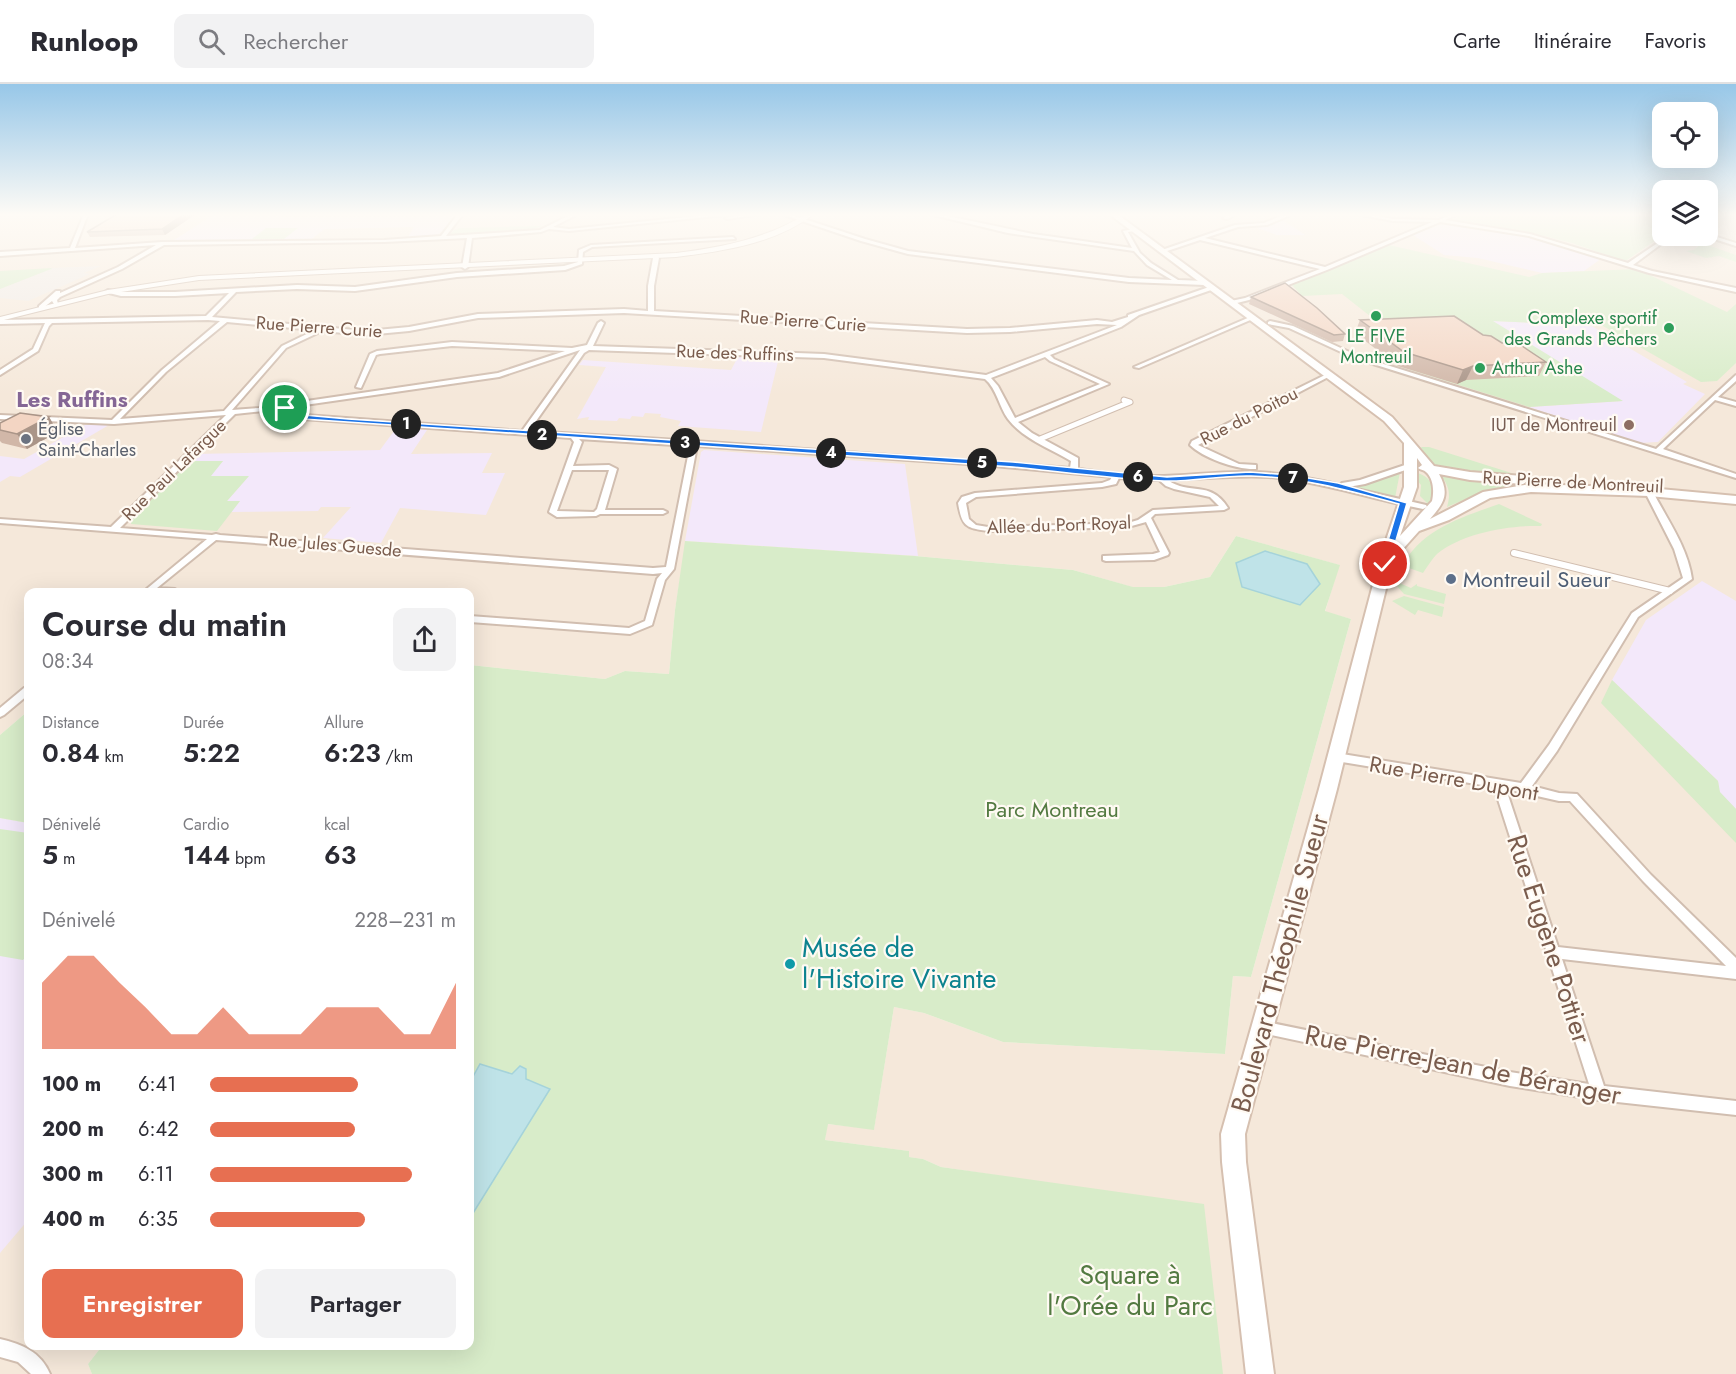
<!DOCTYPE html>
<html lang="fr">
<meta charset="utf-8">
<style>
:root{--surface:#fff;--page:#f2f2f3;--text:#2b2b33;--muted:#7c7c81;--line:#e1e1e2;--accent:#e76f51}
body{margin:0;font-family:Jost,sans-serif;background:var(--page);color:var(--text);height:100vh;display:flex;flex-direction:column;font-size:22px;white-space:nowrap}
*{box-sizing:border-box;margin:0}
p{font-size:20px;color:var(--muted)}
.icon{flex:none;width:33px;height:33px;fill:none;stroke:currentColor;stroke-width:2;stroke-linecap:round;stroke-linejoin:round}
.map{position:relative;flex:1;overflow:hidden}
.sheet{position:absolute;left:24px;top:504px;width:450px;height:762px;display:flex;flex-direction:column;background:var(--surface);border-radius:12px;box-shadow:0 6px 24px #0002}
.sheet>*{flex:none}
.buttons{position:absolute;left:1652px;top:18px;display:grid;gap:12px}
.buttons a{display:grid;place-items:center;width:66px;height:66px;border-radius:12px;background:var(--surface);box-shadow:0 6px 24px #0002;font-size:30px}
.pin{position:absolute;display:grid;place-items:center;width:51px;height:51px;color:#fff;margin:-26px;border:3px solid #fff;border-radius:50%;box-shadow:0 2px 6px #0007}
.km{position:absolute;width:30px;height:30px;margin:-15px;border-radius:50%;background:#222;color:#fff;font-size:16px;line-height:30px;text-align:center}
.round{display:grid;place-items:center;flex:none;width:63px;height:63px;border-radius:12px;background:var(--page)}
.head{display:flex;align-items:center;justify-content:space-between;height:102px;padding:0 18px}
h1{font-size:33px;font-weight:600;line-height:45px}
.stats{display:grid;grid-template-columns:repeat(3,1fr);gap:9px;height:102px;padding:6px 18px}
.stats div{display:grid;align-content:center}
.stats b{font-size:26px;font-weight:600}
.stats small{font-size:16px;font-weight:400}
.stats p{font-size:16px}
.chart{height:168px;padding:12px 18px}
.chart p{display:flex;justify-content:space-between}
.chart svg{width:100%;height:108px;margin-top:6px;fill:var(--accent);opacity:.7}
.button{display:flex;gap:12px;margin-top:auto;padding:12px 18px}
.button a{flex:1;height:69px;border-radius:12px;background:var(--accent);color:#fff;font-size:24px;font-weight:600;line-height:69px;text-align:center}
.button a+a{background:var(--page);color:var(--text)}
ul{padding:0 18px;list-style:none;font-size:20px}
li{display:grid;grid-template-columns:96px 72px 1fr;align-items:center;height:45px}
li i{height:15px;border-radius:8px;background:var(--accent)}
header{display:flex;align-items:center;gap:36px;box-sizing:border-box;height:84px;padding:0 30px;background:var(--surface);border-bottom:2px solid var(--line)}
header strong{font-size:28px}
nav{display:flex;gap:33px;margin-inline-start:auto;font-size:21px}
.search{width:420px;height:54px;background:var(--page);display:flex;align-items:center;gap:15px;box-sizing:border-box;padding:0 21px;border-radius:12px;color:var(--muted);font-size:22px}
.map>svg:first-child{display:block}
.residential{fill:#f5e8da}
.industrial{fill:#efe9e4}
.education{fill:#f3e8fa}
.green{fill:#d8ecc9}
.water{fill:#bfe3e8;stroke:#a5d3da;stroke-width:1.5}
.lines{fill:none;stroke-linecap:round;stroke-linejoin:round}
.pedestrian-far1-casing{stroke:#d1beb0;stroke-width:7}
.pedestrian-casing{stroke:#d1beb0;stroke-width:8}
.minor-casing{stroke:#d1beb0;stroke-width:4}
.tertiary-casing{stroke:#d1beb0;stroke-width:2}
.secondary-casing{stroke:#d6c0b0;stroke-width:4}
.pedestrian-far1{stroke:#fff;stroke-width:5}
.pedestrian{stroke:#fff;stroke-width:6}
.minor{fill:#fff;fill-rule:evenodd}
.tertiary{fill:#fff;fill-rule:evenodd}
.secondary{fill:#fff;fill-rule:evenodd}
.wall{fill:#d1b7a8}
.shaded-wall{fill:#aa9588}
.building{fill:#f3d5c3;stroke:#aa9588;stroke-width:1.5}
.route{fill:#1a73e8;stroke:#fff;stroke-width:1.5}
.leisure-dot{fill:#2e9e5b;stroke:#fffaf3;stroke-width:2}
.education-dot{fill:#8d6e63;stroke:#fffaf3;stroke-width:2}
.worship-dot{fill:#6b7280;stroke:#fffaf3;stroke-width:2}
.service-dot{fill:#5c6f8a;stroke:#fffaf3;stroke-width:2}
.culture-dot{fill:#0f9aa8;stroke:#fffaf3;stroke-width:2}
.labels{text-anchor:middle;stroke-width:4.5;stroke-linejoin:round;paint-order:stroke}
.far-leisure-label{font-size:18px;fill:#27864d;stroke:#fffaf3;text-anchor:end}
.far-street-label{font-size:18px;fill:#7a5c4d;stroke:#fffaf3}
.far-education-label{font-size:18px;fill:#785e54;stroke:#fffaf3;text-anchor:end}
.far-worship-label{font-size:18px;fill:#5b616d;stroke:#fffaf3;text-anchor:start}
.far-quarter-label{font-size:22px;font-weight:bold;fill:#846695;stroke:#fffaf3}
.service-label{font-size:22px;fill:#4e5e75;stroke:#fffaf3;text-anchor:start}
.street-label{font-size:22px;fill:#7a5c4d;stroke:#fffaf3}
.park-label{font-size:22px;fill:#537a41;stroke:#fffaf3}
.near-street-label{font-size:27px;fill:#7a5c4d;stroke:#fffaf3}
.near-culture-label{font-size:27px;fill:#0d838f;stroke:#fffaf3;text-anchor:start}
.near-park-label{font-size:27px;fill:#537a41;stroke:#fffaf3}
</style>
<header>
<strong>Runloop</strong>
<div class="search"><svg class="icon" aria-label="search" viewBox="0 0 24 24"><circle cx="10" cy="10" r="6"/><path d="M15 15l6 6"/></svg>Rechercher</div>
<nav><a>Carte</a><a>Itinéraire</a><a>Favoris</a></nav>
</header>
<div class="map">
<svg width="1736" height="1290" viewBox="0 0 1736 1290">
<rect width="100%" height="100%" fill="#fdf6ec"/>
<g class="residential">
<path d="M0 130H1662V152H1707V130H1736V1290H1042L1054 1100 941 1083 923 1075 908 1073V1067L825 1056 827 1040 874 1045 894 923 924 929 1003 958 1225 970 1233 892 1251 893 1351 535 1325 528 1339 481 1236 452 1210 493 1164 503H1132L1073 486 915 472 686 457 675 526 669 590 625 587 605 595 470 581V508H28V627L0 651Z"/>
<path d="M0 734 28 739V1262H102L88 1280 92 1290H0Z"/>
</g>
<path class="industrial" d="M101 182 84 189 90 190 28 217 0 214V205L52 184Z"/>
<g class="education">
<path d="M215 130H283L281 133 457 132 437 152 408 153 414 143 324 145 312 155 174 156Z"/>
<path d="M1283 136 1305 151H1277L1252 142 1269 141Z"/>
<path d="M1444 139 1528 152 1602 174 1584 187 1542 189 1478 174 1444 171 1413 151Z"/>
<path d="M1492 237 1590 241 1687 298 1683 300 1705 310 1658 358 1639 359 1529 323 1622 317Z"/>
<path d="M742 272 779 273 761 348 678 342 681 337 660 333 661 330 645 329 643 333 632 332 630 335 619 334 617 337 588 336 589 333 577 335 606 283 579 281 583 276 731 286 738 273Z"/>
<path d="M85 341H109L20 393 10 392 0 398V372L24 375Z"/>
<path d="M397 343 427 346 411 370 492 369 482 389H505L486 431 400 424 381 459 323 454 351 423H321L318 427 231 428 240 417H227L248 393 209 392 223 377H187L194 370 380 366Z"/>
<path d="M704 366 905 380 918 472 685 457 701 368Z"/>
<path d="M1702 497 1736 517V725L1719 708 1718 697 1612 596 1646 536Z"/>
<path d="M0 734 28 739V1136L0 1169Z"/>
</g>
<g class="green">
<path d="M1463 130H1662V152L1627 176H1621L1572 159 1532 149 1453 135Z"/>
<path d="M543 142 528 146 450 151 454 146 460 144Z"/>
<path d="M266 144H298L284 155H252Z"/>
<path d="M1702 159 1736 171V178L1719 172 1706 174 1686 167 1694 166Z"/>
<path d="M1389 161 1529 193 1542 189 1637 185 1727 228 1736 220V279L1717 297 1701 298 1603 242 1493 237 1623 317 1529 323 1398 282 1378 269H1381L1389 247 1342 210 1302 212 1291 200Z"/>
<path d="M52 184 51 185 0 205V187Z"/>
<path d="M1421 363H1429L1521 392C1502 391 1445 390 1431 379 1427 375 1424 368 1421 363Z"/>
<path d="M190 377H223L211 392H249L227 417H240L217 447 131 440 132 435Z"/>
<path d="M1400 388 1395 414 1351 402 1366 401Z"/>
<path d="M1417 389C1433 393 1437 407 1428 420L1420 412 1421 401 1416 395Z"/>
<path d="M1440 390 1479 396 1534 400 1485 407 1447 423C1451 409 1449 402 1440 390Z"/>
<path d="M1499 420 1542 440 1541 442C1510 441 1462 449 1437 470 1432 475 1427 483 1423 489L1409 484 1407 488 1401 484C1421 445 1460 434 1499 420Z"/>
<path d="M1236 452 1340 481 1325 527 1351 535 1251 893 1233 892 1225 970 1003 958 924 929 894 923 874 1046 828 1040 825 1056 909 1067V1073L923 1075 941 1083 1204 1120 1223 1290H92L88 1280 102 1262H470V581L605 595 625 587 669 590 675 526 685 457 915 472 1073 486 1133 503H1164L1210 493Z"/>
<path d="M1397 498 1411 504 1417 500V502L1446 510 1444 520 1404 510 1396 501Z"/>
<path d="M1404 512 1444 523 1442 533 1418 526 1415 531 1392 517Z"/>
<path d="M1612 596 1718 697 1720 708 1736 725V759L1601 619Z"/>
<path d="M28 627V739L0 734V651Z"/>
<path d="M0 745 28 749V870L23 876 0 872Z"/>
</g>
<g class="water">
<path d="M1265 467 1307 480 1320 500 1300 521 1242 503 1236 479Z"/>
<path d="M480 980 512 990 520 982 526 985V995L550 1005 470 1134V998Z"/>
</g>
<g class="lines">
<defs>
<path id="pedestrian-far1" d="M1040 355 1130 318 1124 316"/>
<path id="pedestrian" d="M1514 469 1670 507"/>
<g id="minor">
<path d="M84 130H88L75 164 162 158 384 156 441 152 458 130H463L446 152 540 146 572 130H578L553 143 569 145 717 130H736L569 147 549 145 541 148 472 154 468 183 465 185 462 183 467 154 384 158 164 161 122 185 60 213 57 216 58 220H54L52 217 43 224H39V222L56 207H60V209L118 183 156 161 0 172V168L70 164Z"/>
<path d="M746 130H761L727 135 725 134Z"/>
<path d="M781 130H789L865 155 908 167 1129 194 1172 196 1147 181 1134 167 1008 149 929 130H938L1033 150 1132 164 1123 147 1133 145 1135 147 1128 148 1140 169 1151 179 1178 196 1205 197 1208 199 1205 201 1129 198 908 170 861 157Z"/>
<path d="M1230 130H1237L1227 135 1223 134Z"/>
<path d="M1286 130H1293L1267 141 1238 143 1205 154 1325 183 1432 138 1393 137 1356 130H1368L1393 135 1439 136 1451 130H1458L1445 136 1530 150 1628 179 1668 152H1672L1633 181 1652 187 1736 204V208L1649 189 1529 152 1440 138 1327 186 1249 216 1233 220 1231 219V217L1245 214 1320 185 1200 156 1164 168 1159 167 1235 141 1264 139Z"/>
<path d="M1707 150 1736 159V162L1705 152Z"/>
<path d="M733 153 735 155 592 163 583 168 582 180 565 186 457 193 355 207 297 205 236 208 212 233 366 247 409 243 478 230 624 225 648 227V202L653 174 656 172 659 174 654 202V227L967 245 1010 244 1097 236 1112 238 1128 233V231L1212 202 1214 205 1139 231 1121 243 1050 271 1054 275 1109 300 1018 338 1032 349 1078 374V385C1104 388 1130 392 1156 392 1187 392 1218 387 1249 388 1281 388 1311 394 1341 401L1342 399 1360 396 1411 379 1415 381 1414 383 1365 400 1348 403 1426 421 1427 423 1423 425C1372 415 1322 398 1269 393 1236 391 1202 395 1168 396 1189 412 1210 395 1228 424L1224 426 1155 430 1151 434 1169 469 1168 471 1154 476 1106 477 1103 476V472L1153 470 1160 468 1146 438 1128 443 988 447C965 444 962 442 958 419L962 413 975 409 1102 399 1110 396 1112 393 983 381 697 362 674 485 665 496 652 541 630 550 470 538V532L629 544 645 537 657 495 662 489 653 490 216 456 157 504 175 505 179 508H143L207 455 0 439V435L111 443 226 331 114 340 0 335V331L112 336 162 286 220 237 208 236 52 239 49 242 38 267 0 291V286L33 265 45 239 0 240V236L206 232 229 209 175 212H121L105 208 108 206 121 208H175L297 201 355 203 457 189 564 182 578 178 579 166 591 161ZM624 229 967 249 1010 248 1097 240 1117 241 986 291 824 270 593 262 604 239 601 237 598 239 587 261 572 264 452 258 377 267 370 270 356 303 361 304 376 271 380 270 452 262 565 267 498 289 259 324 232 326 286 264 322 247 366 251 409 247 478 234ZM227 238 315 246 282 262 224 327 120 335 166 288ZM580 266 522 347 305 331 291 323 499 293ZM589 266 824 274 985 295C997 305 999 323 1008 335 1023 355 1051 365 1071 377L1070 384 694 357 529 347 584 269ZM1045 273 1050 277 1100 300 1015 334 998 302 991 294ZM283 325 303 335 571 354 574 358 549 428 557 433 596 432 600 430H663L667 428 663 426H605L617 385 609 381 573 382 582 358 579 355 690 362 666 483 653 484 220 451 216 450 212 451 120 444 235 330ZM572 386H609L597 425 594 428 557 427ZM1119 394 1159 396 1166 402 1174 405 1210 413 1219 422 1153 426 1138 436 1128 439 988 443 976 441 969 435 966 419 976 413 1102 403 1116 400Z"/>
<path d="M1250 233 1255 234 1139 284 1134 283Z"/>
<path d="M1270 237 1293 242 1358 272 1656 365 1736 291V297L1718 313 1736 318V322L1715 316 1663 365 1736 390V394L1354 274 1289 244 1268 240V238Z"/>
<path d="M1327 290 1332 291 1198 361 1239 380 1256 381V385C1237 386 1203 374 1190 361L1192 357Z"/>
<path d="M1646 406H1652L1653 408C1667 435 1688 464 1692 495L1638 533 1557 667 1532 702 1559 709 1577 710 1651 791 1736 874V895L1562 875 1604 1002 1736 1017V1031L1599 1016 1510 1002 1257 948 1255 943 1257 938 1262 937 1510 988 1589 1000 1494 703 1336 677 1331 673 1336 669 1521 699 1549 661 1632 529 1683 494 1674 465 1645 408ZM1506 705 1559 717H1570L1643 797 1726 882 1558 863Z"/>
<path d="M28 603V611L4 631 0 633V624L24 604Z"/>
<path d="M0 1255C22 1260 41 1268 50 1290H31L18 1278 0 1273Z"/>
</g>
<path id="tertiary" d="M806 130H814C775 160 723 167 676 173L199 196 108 210 0 237V233L108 206 199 192 676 169C722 163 766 155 806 130Z"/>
<path id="secondary" d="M1109 130H1117L1392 333 1434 382 1470 388 1523 392 1529 396 1523 400 1470 396 1439 390C1450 410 1444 419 1430 435L1483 408 1531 400 1649 404 1736 412V420L1649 412 1531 408 1490 414 1449 436 1419 447 1393 476 1337 705 1245 1050 1246 1078 1274 1290H1246L1222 1078 1221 1050 1319 705 1380 474 1404 403V359L1384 337ZM1417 374 1422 381 1418 384C1421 386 1424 386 1426 388 1434 395 1434 408 1432 417L1400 452 1417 403Z"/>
</defs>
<use href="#pedestrian-far1" class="pedestrian-far1-casing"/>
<use href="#pedestrian" class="pedestrian-casing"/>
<use href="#minor" class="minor-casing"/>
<use href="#tertiary" class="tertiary-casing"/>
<use href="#secondary" class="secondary-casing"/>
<use href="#pedestrian-far1" class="pedestrian-far1"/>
<use href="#pedestrian" class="pedestrian"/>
<use href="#minor" class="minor"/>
<use href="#tertiary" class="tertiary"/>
<use href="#secondary" class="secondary"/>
</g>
<g class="wall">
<path d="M117 130H196L165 151 90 153 87 148Z"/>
<path d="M1251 213 1345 250 1343 257 1332 258 1249 220Z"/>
<path d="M1360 236 1483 251 1546 278 1539 292 1466 296 1457 300 1398 282 1355 249Z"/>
<path d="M49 333 58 348 27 365 2 359 0 357V339Z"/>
</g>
<g class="shaded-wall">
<path d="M184 130H196L165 151 162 145Z"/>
<path d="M1473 282 1466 296 1457 300 1463 286Z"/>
<path d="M49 333 58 348 27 365 17 350Z"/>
</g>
<g class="building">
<path d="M117 130H184L162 145 87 148Z"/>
<path d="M1285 199 1317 224 1345 250 1334 251 1251 213Z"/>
<path d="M1454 232 1483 251 1491 252 1502 259 1516 258 1546 278 1473 282 1463 286 1404 268 1360 236Z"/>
<path d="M20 329 49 333 17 350 0 346V339Z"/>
</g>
<linearGradient id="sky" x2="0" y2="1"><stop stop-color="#97c7e8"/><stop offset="0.42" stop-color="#fefbf6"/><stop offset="1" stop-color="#fefbf6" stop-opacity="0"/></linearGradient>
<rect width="1736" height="311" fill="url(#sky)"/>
<path class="route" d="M282 323 304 331 348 335 1013 378 1167 393 1250 388 1290 391 1338 399 1407 419 1389 480 1385 482 1381 480 1399 420C1351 407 1302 393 1251 392 1222 391 1193 398 1164 397 1113 395 1063 388 1013 383L303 335 282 326Z"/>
<g class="leisure-dot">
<circle cx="1376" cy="232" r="6"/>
<circle cx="1669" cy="244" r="6"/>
<circle cx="1480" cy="284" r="6"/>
</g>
<circle class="education-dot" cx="1629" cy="341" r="6"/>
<circle class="worship-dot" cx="26" cy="355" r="6"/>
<circle class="service-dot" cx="1451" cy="495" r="6"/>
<circle class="culture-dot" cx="790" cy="880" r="6"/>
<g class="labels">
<g class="far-leisure-label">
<text x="1657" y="240">Complexe sportif<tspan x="1657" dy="21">des Grands Pêchers</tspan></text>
<text x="1376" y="258" text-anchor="middle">LE FIVE<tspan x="1376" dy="21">Montreuil</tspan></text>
<text x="1492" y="290" text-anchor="start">Arthur Ashe</text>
</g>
<g class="far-street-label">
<text transform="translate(803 237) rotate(4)" y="6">Rue Pierre Curie</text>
<text transform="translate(319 243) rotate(4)" y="6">Rue Pierre Curie</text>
<text transform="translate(735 269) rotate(2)" y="6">Rue des Ruffins</text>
<text transform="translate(1249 332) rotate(-27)" y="6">Rue du Poitou</text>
<text transform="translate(174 386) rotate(-44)" y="6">Rue Paul Lafargue</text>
<text transform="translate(1573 398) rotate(3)" y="6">Rue Pierre de Montreuil</text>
<text transform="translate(1059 441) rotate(-2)" y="6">Allée du Port Royal</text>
<text transform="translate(335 461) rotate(5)" y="6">Rue Jules Guesde</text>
</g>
<g class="far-education-label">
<text x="1617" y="347">IUT de Montreuil</text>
</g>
<g class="far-worship-label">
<text x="38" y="351">Église<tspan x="38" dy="21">Saint-Charles</tspan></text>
</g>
<g class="far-quarter-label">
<text x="72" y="323">Les Ruffins</text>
</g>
<g class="service-label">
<text x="1463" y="503">Montreuil Sueur</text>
</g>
<g class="street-label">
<text transform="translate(1454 694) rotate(10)" y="8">Rue Pierre Dupont</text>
</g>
<g class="park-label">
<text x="1052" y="733">Parc Montreau</text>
</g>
<g class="near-street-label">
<text transform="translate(1549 855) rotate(72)" y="9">Rue Eugène Pottier</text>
<text transform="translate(1280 879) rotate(-75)" y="9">Boulevard Théophile Sueur</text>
<text transform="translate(1463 981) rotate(11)" y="9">Rue Pierre-Jean de Béranger</text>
</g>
<g class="near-culture-label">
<text x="802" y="873">Musée de<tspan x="802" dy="31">l'Histoire Vivante</tspan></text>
</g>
<g class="near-park-label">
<text x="1130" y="1200">Square à<tspan x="1130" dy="31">l'Orée du Parc</tspan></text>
</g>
</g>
</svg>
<div class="buttons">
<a><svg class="icon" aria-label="locate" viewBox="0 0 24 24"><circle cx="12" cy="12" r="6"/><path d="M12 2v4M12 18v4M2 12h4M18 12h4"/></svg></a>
<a><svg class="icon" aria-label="layers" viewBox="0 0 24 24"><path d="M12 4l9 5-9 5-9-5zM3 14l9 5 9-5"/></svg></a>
</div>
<div class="pin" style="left:285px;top:324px;background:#1e9e55"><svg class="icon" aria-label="arrive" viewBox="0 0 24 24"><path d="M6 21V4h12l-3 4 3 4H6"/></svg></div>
<div class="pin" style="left:1385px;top:480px;background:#d93025"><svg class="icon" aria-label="check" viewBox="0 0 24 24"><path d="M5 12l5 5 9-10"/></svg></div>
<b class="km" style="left:406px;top:340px">1</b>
<b class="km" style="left:542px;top:351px">2</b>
<b class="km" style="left:685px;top:359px">3</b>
<b class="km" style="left:831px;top:369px">4</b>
<b class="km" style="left:982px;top:379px">5</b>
<b class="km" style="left:1138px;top:393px">6</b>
<b class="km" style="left:1293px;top:394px">7</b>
<section class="sheet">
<div class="head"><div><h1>Course du matin</h1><p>08:34</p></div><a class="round"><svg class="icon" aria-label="share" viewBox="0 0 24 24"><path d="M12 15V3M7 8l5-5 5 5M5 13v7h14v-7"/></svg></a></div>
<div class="stats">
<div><p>Distance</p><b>0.84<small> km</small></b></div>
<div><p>Durée</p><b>5:22</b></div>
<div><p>Allure</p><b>6:23<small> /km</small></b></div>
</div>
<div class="stats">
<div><p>Dénivelé</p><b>5<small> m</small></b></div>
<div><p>Cardio</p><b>144<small> bpm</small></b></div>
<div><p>kcal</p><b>63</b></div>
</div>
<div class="chart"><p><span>Dénivelé</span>228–231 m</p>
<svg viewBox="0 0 160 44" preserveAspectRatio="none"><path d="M0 44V17L10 6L20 6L30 17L40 27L50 38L60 38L70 27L80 38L90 38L100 38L110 27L120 27L130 27L140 38L150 38L160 17V44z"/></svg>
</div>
<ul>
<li><b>100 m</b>6:41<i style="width:60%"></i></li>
<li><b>200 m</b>6:42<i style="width:59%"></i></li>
<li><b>300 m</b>6:11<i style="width:82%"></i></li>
<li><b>400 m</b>6:35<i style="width:63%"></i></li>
</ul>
<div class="button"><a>Enregistrer</a><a>Partager</a></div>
</section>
</div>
